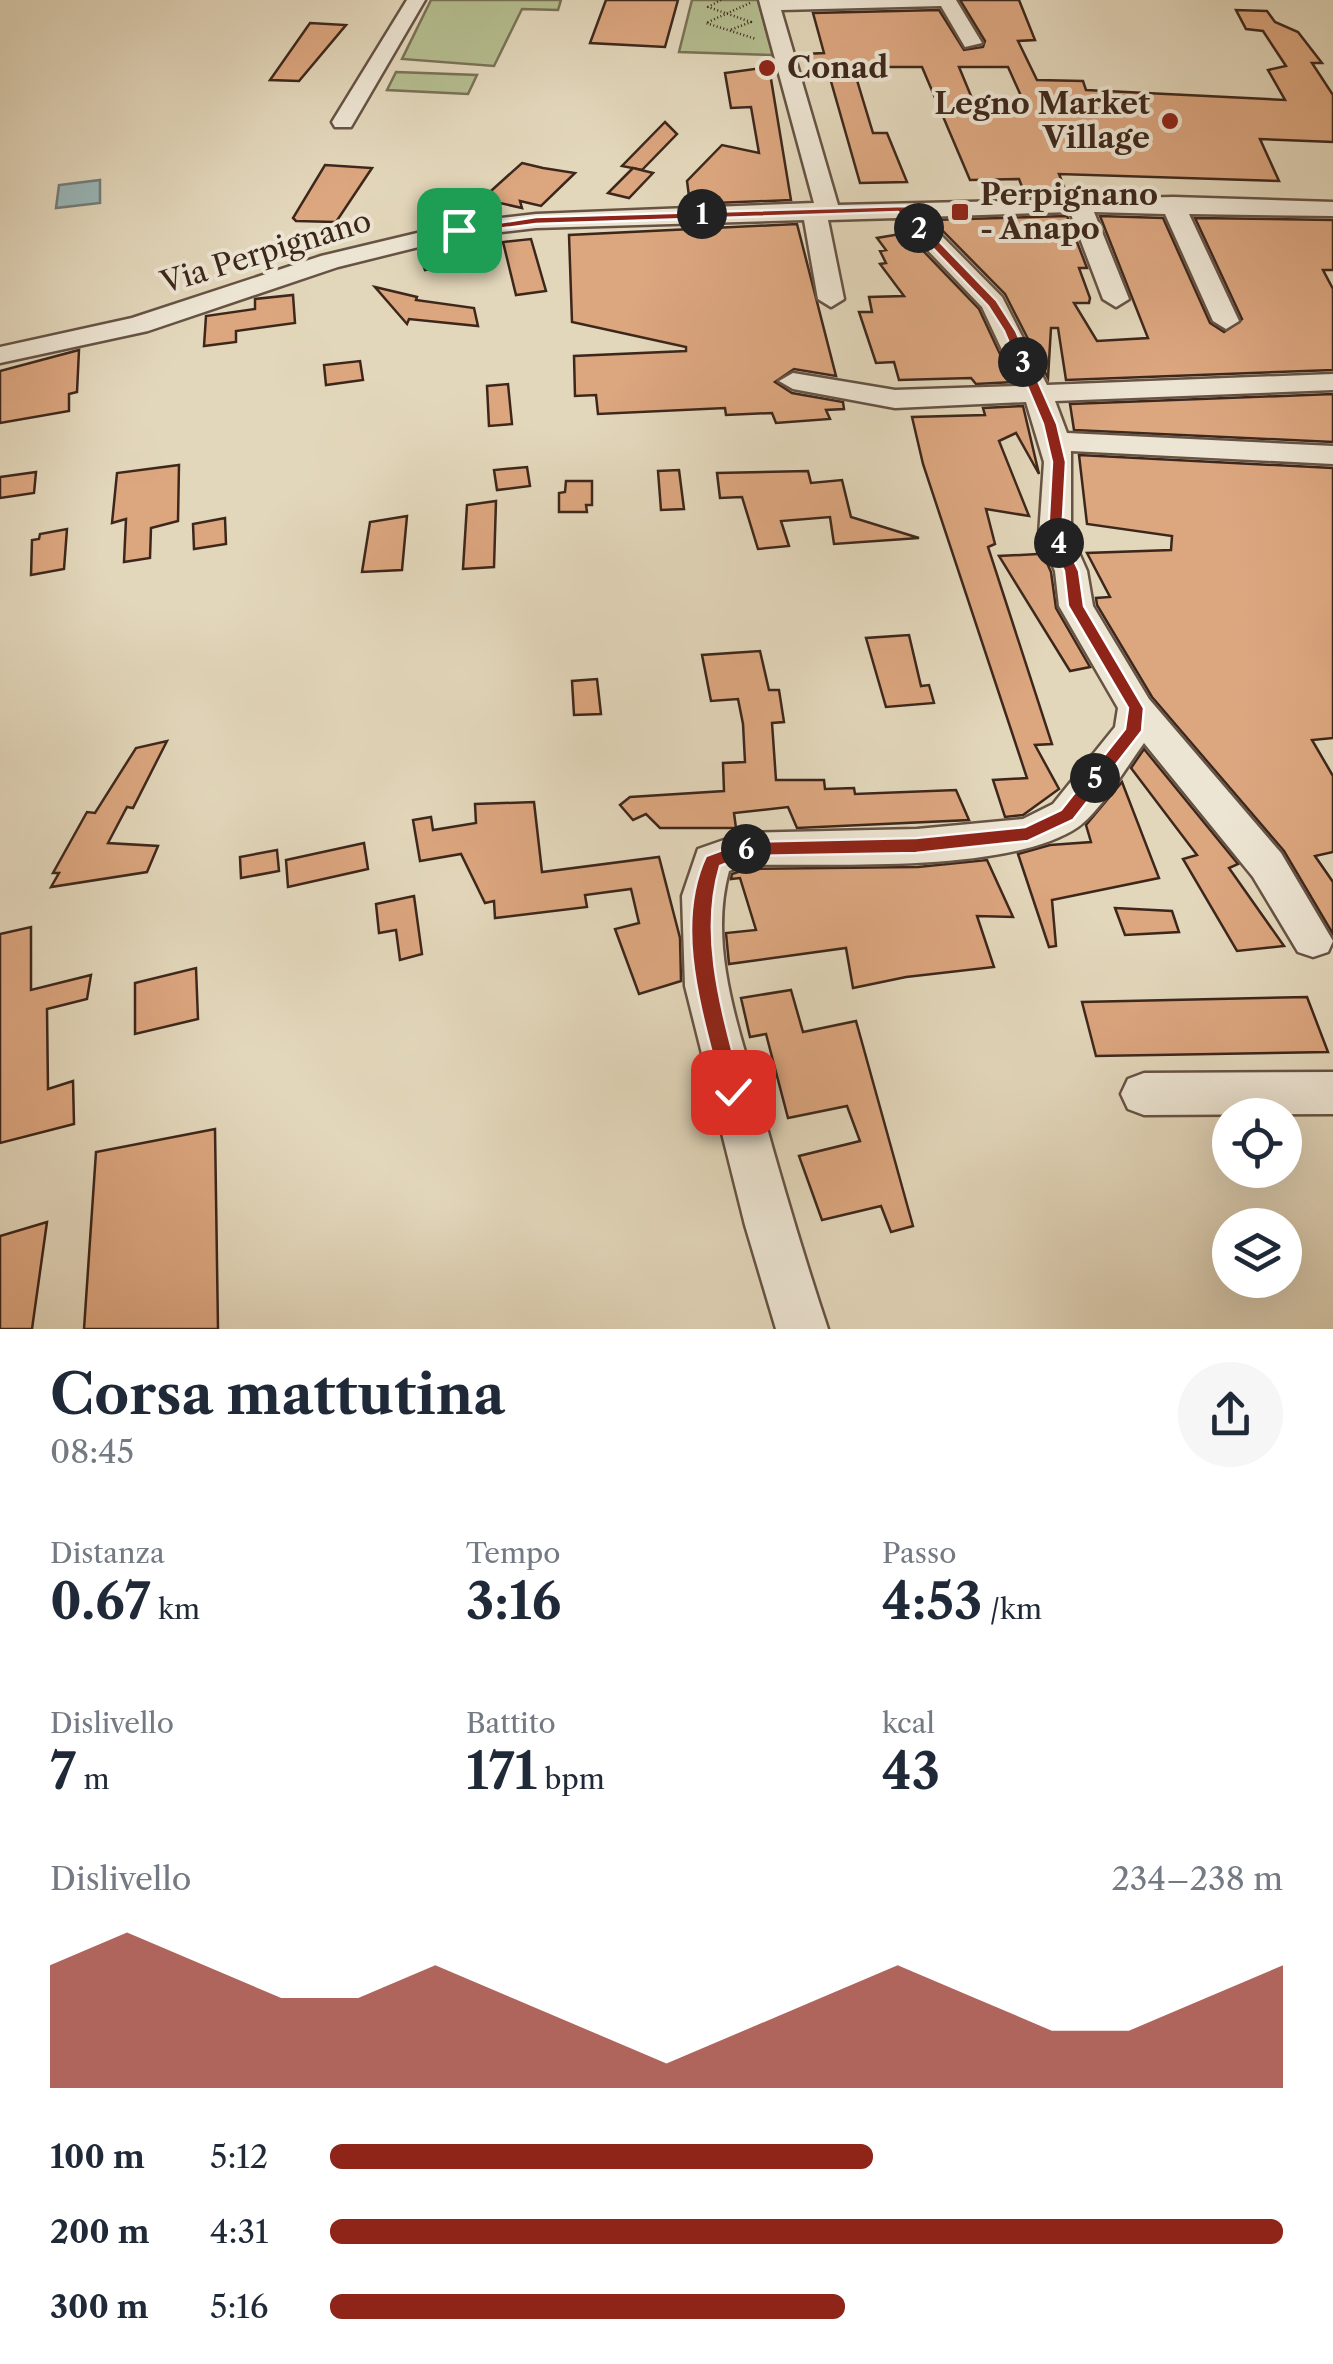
<!DOCTYPE html>
<html lang="it">
<meta charset="utf-8">
<style>
:root{--surface:#fff;--page:#f6f6f7;--text:#1f2937;--muted:#747a83;--accent:#8f2418}
body{margin:0;font-family:"Libre Caslon Text",serif;background:var(--page);color:var(--text);height:100vh;display:flex;flex-direction:column;font-size:38px;white-space:nowrap}
*{box-sizing:border-box;margin:0}
p{font-size:32px;color:var(--muted)}
.icon{flex:none;width:55px;height:55px;fill:none;stroke:currentColor;stroke-width:2;stroke-linecap:round;stroke-linejoin:round}
.map{position:relative;height:1329px;overflow:hidden}
.drawer{display:flex;flex-direction:column;background:var(--surface);flex:1}
.drawer>*{flex:none}
.fabs{position:absolute;left:1212px;top:1098px;display:grid;gap:20px}
.fabs a{display:grid;place-items:center;width:90px;height:90px;border-radius:50%;background:var(--surface);box-shadow:0 10px 40px #0002;font-size:50px}
.pin{position:absolute;display:grid;place-items:center;width:85px;height:85px;color:#fff;margin:-42px;border-radius:20px;box-shadow:0 5px 15px #0006}
.km{position:absolute;width:50px;height:50px;margin:-25px;border-radius:50%;background:#222;color:#fff;font-size:28px;line-height:50px;text-align:center}
.round{display:grid;place-items:center;flex:none;width:105px;height:105px;border-radius:52px;background:var(--page)}
.head{display:flex;align-items:center;justify-content:space-between;height:170px;padding:0 50px}
h1{font-size:55px;font-weight:700;line-height:75px}
.figures{display:grid;grid-template-columns:repeat(3,1fr);gap:15px;height:170px;padding:10px 50px}
.figures div{display:grid;align-content:center}
.figures b{font-size:50px;font-weight:700}
.figures small{font-size:28px;font-weight:400}
.figures p{font-size:28px}
.chart{height:280px;padding:20px 50px}
.chart p{display:flex;justify-content:space-between}
.chart svg{width:100%;height:180px;margin-top:10px;fill:var(--accent);opacity:.7}
ul{padding:0 50px;list-style:none;font-size:32px}
li{display:grid;grid-template-columns:160px 120px 1fr;align-items:center;height:75px}
li i{height:25px;border-radius:12px;background:var(--accent)}
.map>svg:first-child{display:block}
.green{fill:#b5be90;stroke:#797256;stroke-width:2.5}
.water{fill:#98b7b9;stroke:#747d7a;stroke-width:2.5}
.building{fill:#dca67f;stroke:#3d271c;stroke-width:2.5;fill-rule:evenodd}
.lines{fill:none;stroke-linecap:round;stroke-linejoin:round}
.minor-casing{stroke:#665344;stroke-width:5}
.path{stroke:#3d271c;stroke-width:2.5;stroke-dasharray:1 2.5;stroke-linecap:butt}
.minor{fill:#ede5d3;fill-rule:evenodd}
.route{fill:#8f2418;stroke:#fff;stroke-width:2.5}
.poi-dot{fill:#8f2418;stroke:#ede5d3;stroke-width:4}
.labels{text-anchor:middle;stroke-width:8;stroke-linejoin:round;paint-order:stroke}
.far-poi-label{font-size:30px;font-weight:bold;fill:#3d271c;stroke:#ede5d3;text-anchor:start}
.far-street-label{font-size:30px;fill:#3d271c;stroke:#ede5d3}
</style>
<div class="map">
<svg width="1333" height="1329" viewBox="0 0 1333 1329">
<rect width="100%" height="100%" fill="#e3d7bb"/>
<filter id="stains"><feTurbulence type="fractalNoise" baseFrequency=".002" numOctaves="4"/><feColorMatrix values="0 0 0 0 .2 0 0 0 0 .09 0 0 0 0 .02 0 0 0 .5 -.17"/></filter>
<radialGradient id="worn" r=".72"><stop offset=".6" stop-color="#630" stop-opacity="0"/><stop offset="1" stop-color="#630" stop-opacity=".3"/></radialGradient>
<g class="green">
<path d="M431 0H561L558 10 522 9 494 66 402 59Z"/>
<path d="M692 0H758L773 55 679 52Z"/>
<path d="M396 72 477 75 468 94 387 90Z"/>
</g>
<path class="water" d="M100 180V203L56 208 59 185Z"/>
<g class="building">
<path d="M606 0H678L665 47 590 43Z"/>
<path d="M960 0H1019L1035 40 1018 41 1037 80 1083 81 1086 90 1285 100 1268 70 1286 66 1263 31 1246 29 1236 10 1267 11 1275 22 1298 32 1322 63H1312L1333 95V142L1260 139 1279 181 1059 174 1068 196 1026 197 1019 179 970 180 922 67H853L873 133H887L907 182 860 183 830 78H812L805 54 824 53 813 13 939 10 964 50 983 47 985 41ZM959 67H1008L1026 107 976 108Z"/>
<path d="M310 23 346 25 299 81 270 80Z"/>
<path d="M769 67 791 200 690 204 687 181 722 145 759 153 751 107 731 108 725 73Z"/>
<path d="M665 122 677 134 642 170 622 166Z"/>
<path d="M522 163 543 168 575 173 541 206 520 201 522 208 482 199Z"/>
<path d="M325 165 372 168 336 222 296 221 293 218Z"/>
<path d="M633 168 653 173 629 198 608 193Z"/>
<path d="M1067 216 1087 268H1079L1090 298 1089 303H1074L1097 341 1148 338 1100 216 1163 218 1210 323 1224 332 1242 319 1195 218 1333 220V270H1323L1333 289V370L1066 380 1058 328H1051L1048 378 1005 294 932 220Z"/>
<path d="M797 224 836 376 794 369 775 382 792 393 843 402 844 409 826 410 830 419 776 423 772 413 726 415 725 408 598 414 596 395 575 396 574 356 686 351V347L572 322 569 235Z"/>
<path d="M906 233 979 309 1013 382 976 384 971 378 899 380 894 362 876 363 859 312H872L869 297 904 296 880 264 886 263 880 251 886 250 877 238Z"/>
<path d="M531 239 546 291 516 295 503 242Z"/>
<path d="M440 245 448 266 425 270 420 255Z"/>
<path d="M375 287 417 297 416 300 474 308 478 326 409 319 407 324Z"/>
<path d="M293 295 295 323 236 331V342L204 346 206 316 255 309V299Z"/>
<path d="M79 350 77 392 69 394V411L0 423V371Z"/>
<path d="M360 361 363 380 326 385 324 365Z"/>
<path d="M508 384 512 424 489 426 487 386Z"/>
<path d="M1333 394V442L1074 430 1070 404Z"/>
<path d="M1023 406 1039 474 1016 433 999 441 1029 516 986 509 995 544 988 547 1052 744 1035 745 1059 789 1023 815 1005 817 993 780 1027 778 923 464 912 417 985 415 983 408Z"/>
<path d="M1079 455 1333 468V738L1312 740 1333 776V852L1315 856 1333 882V934L1284 851 1152 697 1097 605 1096 598 1110 597 1087 553 1171 550 1172 536 1087 524Z"/>
<path d="M179 465 178 521 151 528 150 558 124 562 126 519 112 523 117 473Z"/>
<path d="M527 467 530 486 497 490 494 470Z"/>
<path d="M679 470 684 509 661 510 658 471Z"/>
<path d="M808 471 811 483 842 480 851 517 919 538 834 544 830 517 781 521 789 546 758 549 742 497 720 498 717 473Z"/>
<path d="M36 472 34 493 0 498V477Z"/>
<path d="M566 481H592V505H586L587 512H559V493L565 492Z"/>
<path d="M496 501 494 567 463 569 467 505Z"/>
<path d="M407 516 402 570 362 572 370 522Z"/>
<path d="M225 518 226 544 194 549 193 524Z"/>
<path d="M67 529 64 569 31 575 32 540 39 539 40 534Z"/>
<path d="M1038 554H1043L1051 572 1056 608 1090 667 1070 671 999 556Z"/>
<path d="M909 635 921 686 929 685 934 703 886 707 866 638Z"/>
<path d="M760 651 769 690H779L784 722 772 723 776 780H824L825 789 854 788 855 794 956 790 969 820 797 828 788 807 734 813 736 828H660L646 814 633 820 620 805 630 797 724 791 723 763 745 762 743 724 738 699 711 701 702 655Z"/>
<path d="M597 679 601 714 574 715 572 681Z"/>
<path d="M167 741 133 808 127 807 108 843 158 846 147 872 51 887 59 873H53L87 812 95 813 136 748Z"/>
<path d="M1144 749 1238 864 1229 868 1284 946 1237 951 1183 859 1197 855 1131 768Z"/>
<path d="M1122 782 1159 878 1052 900 1056 946 1049 947 1018 854 1050 845 1091 842 1086 825Z"/>
<path d="M534 802 542 872 659 857 680 938 681 981 639 994 615 929 639 923 631 889 585 895 587 907 495 918 494 901 485 903 461 854 420 861 413 820 431 817 433 830 476 823 475 804Z"/>
<path d="M364 843 368 869 288 887 286 860Z"/>
<path d="M277 850 279 871 241 878 240 857Z"/>
<path d="M987 860 1013 917 977 916 994 967 906 977 853 988 846 948 729 964 726 933 756 930 740 878 731 879 732 874 747 869 918 867Z"/>
<path d="M414 896 422 954 400 960 396 930 379 933 376 904Z"/>
<path d="M1115 908 1172 911 1179 932 1125 935Z"/>
<path d="M31 927V990L91 975 87 999 47 1009 48 1089 73 1081 74 1124 0 1143V934Z"/>
<path d="M196 968 198 1019 135 1034V983Z"/>
<path d="M791 990 803 1032 856 1021 913 1226 891 1232 881 1206 822 1220 799 1156 860 1141 847 1106 788 1118 766 1034 750 1037 741 998Z"/>
<path d="M1307 997 1328 1052 1096 1056 1082 1002Z"/>
<path d="M215 1129 218 1329H84L96 1152Z"/>
<path d="M47 1222 32 1329H0V1236Z"/>
</g>
<g class="lines">
<defs>
<g id="minor">
<path d="M407 0H425L351 127H335L332 122Z"/>
<path d="M759 0H956L982 43 965 47 941 6 781 10 838 205 1173 197 1333 202V216L1189 214 1239 321 1226 329 1213 321 1165 214 1094 212 1129 299 1116 307 1103 299 1070 212 923 217 1002 297 1047 385 1333 374V390L1055 401 1067 433 1333 446V464L1071 451V535L1087 571 1093 606 1149 699 1281 853 1333 941 1328 952 1313 957 1298 952 1253 877 1144 743C1127 766 1100 812 1078 827 1009 874 831 863 746 865L729 871C708 947 739 1029 760 1103 781 1179 803 1254 828 1329H776L745 1225 685 986 682 896 698 849 744 833 917 829 1023 819 1053 804 1115 727 1118 708 1059 606 1055 571 1039 535 1044 462 1026 402 895 408 793 389 779 381 793 373 895 390 1019 386 982 307 897 218 828 220 844 299 831 307 818 299 804 220 536 228 459 237 338 267 148 331 0 363V347L132 318 321 256 459 223 536 214 814 203Z"/>
<path d="M1333 1072V1114L1144 1115 1128 1109 1121 1094 1128 1079 1144 1073Z"/>
</g>
</defs>
<use href="#minor" class="minor-casing"/>
<g class="path">
<path d="M721 0 708 7 751 22 730 30"/>
<path d="M750 3 706 23 756 39"/>
</g>
<use href="#minor" class="minor"/>
</g>
<path class="route" d="M905 206 997 301 1016 331 1057 424 1066 462 1062 535 1079 571 1084 606 1144 708 1142 731 1073 820 1028 841 916 853 745 856 720 866C698 940 725 1020 743 1092L733 1102 722 1092C704 1019 672 928 706 856L744 842 916 838 1025 827 1061 810 1125 729 1128 708 1068 606 1064 571 1048 535 1052 462 1043 424 1004 331 988 306 898 212 536 224 459 234 453 230 536 217Z"/>
<g class="poi-dot">
<circle cx="767" cy="68" r="10"/>
<circle cx="1170" cy="121" r="10"/>
<rect x="950" y="202" width="20" height="20" rx="5"/>
</g>
<g class="labels">
<g class="far-poi-label">
<text x="787" y="78">Conad</text>
<text x="1150" y="114" text-anchor="end">Legno Market<tspan x="1150" dy="34">Village</tspan></text>
<text x="980" y="205">Perpignano<tspan x="980" dy="34">- Anapo</tspan></text>
</g>
<g class="far-street-label">
<text transform="translate(266 252) rotate(-17)" y="10">Via Perpignano</text>
</g>
</g>
<rect width="100%" height="100%" filter="url(#stains)"/>
<rect width="100%" height="100%" fill="url(#worn)"/>
</svg>
<div class="fabs">
<a><svg class="icon" aria-label="locate" viewBox="0 0 24 24"><circle cx="12" cy="12" r="6"/><path d="M12 2v4M12 18v4M2 12h4M18 12h4"/></svg></a>
<a><svg class="icon" aria-label="layers" viewBox="0 0 24 24"><path d="M12 4l9 5-9 5-9-5zM3 14l9 5 9-5"/></svg></a>
</div>
<div class="pin" style="left:459px;top:230px;background:#1e9e55"><svg class="icon" aria-label="arrive" viewBox="0 0 24 24"><path d="M6 21V4h12l-3 4 3 4H6"/></svg></div>
<div class="pin" style="left:733px;top:1092px;background:#d93025"><svg class="icon" aria-label="check" viewBox="0 0 24 24"><path d="M5 12l5 5 9-10"/></svg></div>
<b class="km" style="left:702px;top:214px">1</b>
<b class="km" style="left:919px;top:228px">2</b>
<b class="km" style="left:1023px;top:362px">3</b>
<b class="km" style="left:1059px;top:543px">4</b>
<b class="km" style="left:1095px;top:778px">5</b>
<b class="km" style="left:746px;top:849px">6</b>
</div>
<section class="drawer">
<div class="head"><div><h1>Corsa mattutina</h1><p>08:45</p></div><a class="round"><svg class="icon" aria-label="share" viewBox="0 0 24 24"><path d="M12 15V3M7 8l5-5 5 5M5 13v7h14v-7"/></svg></a></div>
<div class="figures">
<div><p>Distanza</p><b>0.67<small> km</small></b></div>
<div><p>Tempo</p><b>3:16</b></div>
<div><p>Passo</p><b>4:53<small> /km</small></b></div>
</div>
<div class="figures">
<div><p>Dislivello</p><b>7<small> m</small></b></div>
<div><p>Battito</p><b>171<small> bpm</small></b></div>
<div><p>kcal</p><b>43</b></div>
</div>
<div class="chart"><p><span>Dislivello</span>234–238 m</p>
<svg viewBox="0 0 160 44" preserveAspectRatio="none"><path d="M0 44V14L10 6L20 14L30 22L40 22L50 14L60 22L70 30L80 38L90 30L100 22L110 14L120 22L130 30L140 30L150 22L160 14V44z"/></svg>
</div>
<ul>
<li><b>100 m</b>5:12<i style="width:57%"></i></li>
<li><b>200 m</b>4:31<i style="width:100%"></i></li>
<li><b>300 m</b>5:16<i style="width:54%"></i></li>
</ul>
</section>
